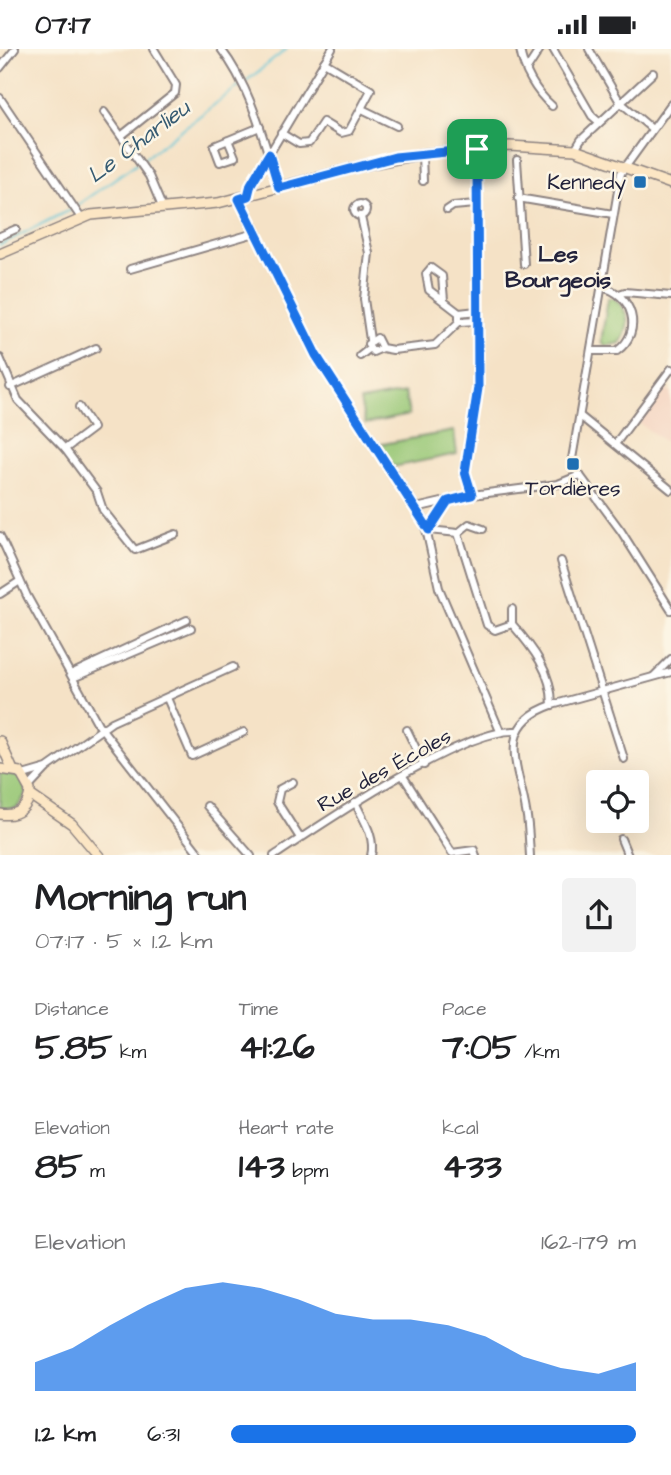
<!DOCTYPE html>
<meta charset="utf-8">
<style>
:root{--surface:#fff;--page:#f2f2f2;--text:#202124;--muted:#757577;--accent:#1a73e8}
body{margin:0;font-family:"Architects Daughter",sans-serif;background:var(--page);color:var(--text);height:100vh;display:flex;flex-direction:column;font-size:26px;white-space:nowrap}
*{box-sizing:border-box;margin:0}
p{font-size:23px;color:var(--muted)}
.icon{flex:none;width:38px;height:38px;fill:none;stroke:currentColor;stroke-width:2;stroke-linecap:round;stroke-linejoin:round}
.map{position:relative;height:806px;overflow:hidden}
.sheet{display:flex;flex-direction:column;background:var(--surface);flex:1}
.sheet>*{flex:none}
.controls{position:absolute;left:586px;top:721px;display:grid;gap:14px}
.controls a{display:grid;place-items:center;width:63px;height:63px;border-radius:7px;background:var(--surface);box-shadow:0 7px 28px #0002;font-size:35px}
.pin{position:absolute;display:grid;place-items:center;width:60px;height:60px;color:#fff;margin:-30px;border-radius:14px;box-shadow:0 4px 10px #0006}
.round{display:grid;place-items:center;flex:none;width:74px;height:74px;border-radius:7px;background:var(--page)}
.head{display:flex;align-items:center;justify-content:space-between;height:119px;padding:0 35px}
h1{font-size:38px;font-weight:700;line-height:52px}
.stats{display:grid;grid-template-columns:repeat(3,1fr);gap:10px;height:119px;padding:7px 35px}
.stats div{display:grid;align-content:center}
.stats b{font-size:35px;font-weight:700}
.stats small{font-size:19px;font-weight:400}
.stats p{font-size:19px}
.chart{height:196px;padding:14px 35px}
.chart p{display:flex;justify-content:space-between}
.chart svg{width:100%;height:126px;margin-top:7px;fill:var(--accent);opacity:.7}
ul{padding:0 35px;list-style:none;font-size:23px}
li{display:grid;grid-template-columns:112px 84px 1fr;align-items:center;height:52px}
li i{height:18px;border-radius:9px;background:var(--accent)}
.status{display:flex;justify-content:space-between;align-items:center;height:49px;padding:0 35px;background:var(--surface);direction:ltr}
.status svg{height:19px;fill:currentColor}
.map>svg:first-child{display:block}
.built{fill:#f4d3c0}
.green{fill:#98c776;stroke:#5d7458;stroke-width:2}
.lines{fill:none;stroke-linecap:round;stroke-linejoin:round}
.stream{stroke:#5bc4d7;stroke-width:2}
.street-casing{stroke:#8c8280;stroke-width:10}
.secondary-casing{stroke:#8c8280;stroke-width:12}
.street{stroke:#fff;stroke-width:6}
.secondary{stroke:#fce6c4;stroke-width:9}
.route-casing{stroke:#fff;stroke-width:14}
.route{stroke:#1a73e8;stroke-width:9}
.poi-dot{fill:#1f6fb2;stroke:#fcf5e5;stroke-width:2.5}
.labels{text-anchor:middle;stroke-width:5;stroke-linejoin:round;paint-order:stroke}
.poi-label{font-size:21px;fill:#22223b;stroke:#fcf5e5;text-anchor:end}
.street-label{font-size:21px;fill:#22223b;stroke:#fcf5e5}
.water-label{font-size:23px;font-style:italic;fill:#365b72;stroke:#fcf5e5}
.neighbourhood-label{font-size:23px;font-weight:bold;fill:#22223b;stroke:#fcf5e5}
</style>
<div class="status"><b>07:17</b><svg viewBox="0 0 49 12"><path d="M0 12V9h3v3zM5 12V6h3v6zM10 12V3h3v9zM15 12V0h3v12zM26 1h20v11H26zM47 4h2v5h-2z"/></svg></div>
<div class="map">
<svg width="671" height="807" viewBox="0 0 671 807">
<rect width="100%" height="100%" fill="#fcf5e5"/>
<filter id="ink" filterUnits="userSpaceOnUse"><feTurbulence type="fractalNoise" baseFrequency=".0143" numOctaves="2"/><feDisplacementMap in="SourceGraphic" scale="14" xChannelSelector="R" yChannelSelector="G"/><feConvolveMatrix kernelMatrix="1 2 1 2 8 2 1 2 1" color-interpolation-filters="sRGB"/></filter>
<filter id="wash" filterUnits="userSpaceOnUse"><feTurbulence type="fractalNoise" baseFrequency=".00686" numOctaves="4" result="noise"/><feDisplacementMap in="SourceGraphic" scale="28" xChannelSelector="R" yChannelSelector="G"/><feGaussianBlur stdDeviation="1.57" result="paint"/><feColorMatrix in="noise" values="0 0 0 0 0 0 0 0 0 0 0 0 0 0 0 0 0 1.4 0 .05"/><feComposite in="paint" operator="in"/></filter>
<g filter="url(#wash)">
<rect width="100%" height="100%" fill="#f5e2c6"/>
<path class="built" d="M661 339 671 343V397L636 372Z"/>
<g class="green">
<path d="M608 249H614C629 262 632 277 620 294L605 297 601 293Z"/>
<path d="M405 344 409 366 365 375 360 352Z"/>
<path d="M454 382 457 405 393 418 377 396Z"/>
<path d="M0 724 17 726 24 734 26 745 17 759 0 761Z"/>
</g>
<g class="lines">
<g class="stream">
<path d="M245 33 287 0"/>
<path d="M142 111 240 36"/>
<path d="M76 157 137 114"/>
<path d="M0 196 71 160"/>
</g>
</g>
</g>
<g filter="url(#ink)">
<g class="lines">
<defs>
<g id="street">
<path d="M221 0C252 40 264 93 279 140"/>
<path d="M520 0C523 21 536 43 552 57"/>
<path d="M553 0 592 67 599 73"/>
<path d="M589 0 620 53 652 80"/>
<path d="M0 19 15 0"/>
<path d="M527 20 540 0"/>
<path d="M0 49 81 169"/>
<path d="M671 55 621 124 572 410 576 421 621 482 671 561"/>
<path d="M362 60 397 77"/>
<path d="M104 63 149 127 163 160"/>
<path d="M281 84 299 95 309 94 323 73 341 84 349 82 371 41 324 13"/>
<path d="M121 87 175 44 176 36 154 0"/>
<path d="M228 91 235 108 220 113 214 97 260 78"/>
<path d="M575 101 581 91 653 24"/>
<path d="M422 105 423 132"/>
<path d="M517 111 524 215"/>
<path d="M248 147 255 129 332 0"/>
<path d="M518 149 613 165"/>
<path d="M239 150 316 306 424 471 439 539 500 682"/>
<circle cx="360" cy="161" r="6"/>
<path d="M447 161 453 157 476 155"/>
<path d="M361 168 369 204 364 250 370 291"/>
<path d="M0 187 16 180"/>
<path d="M130 220 255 184"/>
<path d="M619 245 625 243 671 247"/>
<path d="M444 251 442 227 431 219 426 225 429 241 459 264"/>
<path d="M477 272 459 273V264L477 262"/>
<path d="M382 299 377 289 368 295 373 303 382 299 393 301 435 296 459 273"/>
<path d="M591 302H617C644 283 633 244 601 238"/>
<path d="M360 307 369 300"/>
<path d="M0 309 18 351 65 400 97 443 103 461 135 501 176 485"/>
<path d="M10 338 96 299"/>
<path d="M580 367 671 441"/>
<path d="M616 394 671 320"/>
<path d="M65 400 93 379 79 358"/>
<path d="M472 446 465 423 478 339 477 100"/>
<path d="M447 452 429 481 458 484"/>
<path d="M416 459 472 446 558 435 580 426"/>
<path d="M458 484 487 576 495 581 512 575C533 599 552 623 552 656"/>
<path d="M458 484 469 475 483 480"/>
<path d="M0 487 27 547 98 675 201 807"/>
<path d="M561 512 624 710"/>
<path d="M0 545 20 532"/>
<path d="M512 560V575"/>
<path d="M71 625 187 571"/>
<path d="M654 627 671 610"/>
<path d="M73 629 191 579"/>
<path d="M167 649 192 707 244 683"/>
<path d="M407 681 424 716"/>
<path d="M23 726 47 719 112 673 233 618"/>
<path d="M403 727 452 804 474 801 476 807"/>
<path d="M293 733 280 740 277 753 300 789"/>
<path d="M30 737 46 720"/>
<path d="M355 753C363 770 376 788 371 807"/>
<path d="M207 757 251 807"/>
<path d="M621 790 628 807"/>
<path d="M274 807C322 775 464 678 517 682"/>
<path d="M530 807C529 792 529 777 526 762 519 718 494 676 552 656L671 623"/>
</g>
<g id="secondary">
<path d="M0 205 91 166 218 154 365 116 422 105 510 97 575 101 671 135"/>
<path d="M0 692 12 719"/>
<path d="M0 720 20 723 30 741C29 759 17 768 0 765"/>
<path d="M30 746 72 775 99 807"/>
</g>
</defs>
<use href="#street" class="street-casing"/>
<use href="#secondary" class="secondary-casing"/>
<use href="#street" class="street"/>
<use href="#secondary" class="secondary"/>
</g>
</g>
<g class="lines" filter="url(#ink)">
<defs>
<path id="route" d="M477 100 478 339 465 423 472 446 448 452 429 481 316 306 239 150 248 147 251 135 269 105 279 139 395 108Z"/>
</defs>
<use href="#route" class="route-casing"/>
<use href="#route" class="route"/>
</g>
<g class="poi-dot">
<rect x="633" y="126" width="14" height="14" rx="3.5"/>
<rect x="566" y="408" width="14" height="14" rx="3.5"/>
</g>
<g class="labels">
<g class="poi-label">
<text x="626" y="140">Kennedy</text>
<text x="573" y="446" text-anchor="middle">Tordières</text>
</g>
<g class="street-label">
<text transform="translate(384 721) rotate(-29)" y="7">Rue des Écoles</text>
</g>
<g class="water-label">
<text transform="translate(138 92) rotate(-37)" y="8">Le Charlieu</text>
</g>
<g class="neighbourhood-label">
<text x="558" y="212">Les<tspan x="558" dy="26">Bourgeois</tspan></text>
</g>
</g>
</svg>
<div class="controls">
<a><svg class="icon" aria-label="locate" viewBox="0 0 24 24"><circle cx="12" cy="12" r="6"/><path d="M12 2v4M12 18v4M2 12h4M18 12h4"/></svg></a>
</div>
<div class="pin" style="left:477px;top:100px;background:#1e9e55"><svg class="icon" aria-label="arrive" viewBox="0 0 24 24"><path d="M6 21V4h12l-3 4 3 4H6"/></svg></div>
</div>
<section class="sheet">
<div class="head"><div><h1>Morning run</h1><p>07:17 · 5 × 1.2 km</p></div><a class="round"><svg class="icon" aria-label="share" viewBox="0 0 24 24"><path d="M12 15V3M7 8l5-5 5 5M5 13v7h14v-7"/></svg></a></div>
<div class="stats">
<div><p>Distance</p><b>5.85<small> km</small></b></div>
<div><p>Time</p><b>41:26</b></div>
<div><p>Pace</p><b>7:05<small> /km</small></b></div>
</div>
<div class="stats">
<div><p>Elevation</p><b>85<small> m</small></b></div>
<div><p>Heart rate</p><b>143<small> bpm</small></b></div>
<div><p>kcal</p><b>433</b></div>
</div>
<div class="chart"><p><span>Elevation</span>162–179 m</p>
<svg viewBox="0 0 160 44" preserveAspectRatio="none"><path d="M0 44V34L10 29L20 21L30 14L40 8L50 6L60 8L70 12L80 17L90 19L100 19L110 21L120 25L130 32L140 36L150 38L160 34V44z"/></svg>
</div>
<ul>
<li><b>1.2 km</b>6:31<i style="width:100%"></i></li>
</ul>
</section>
